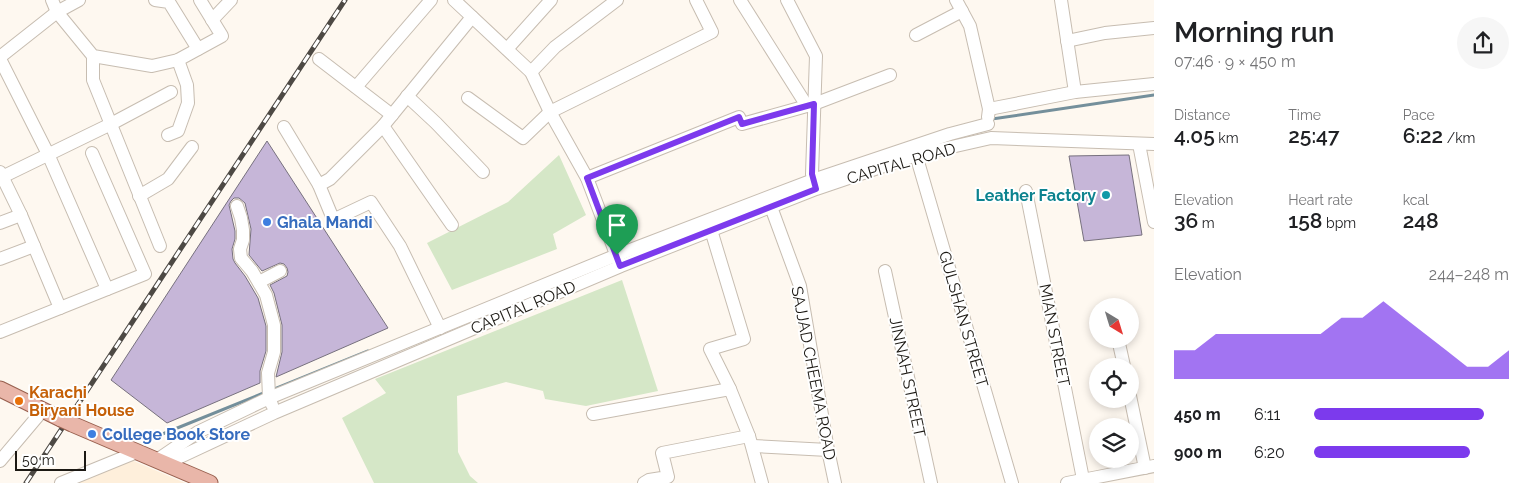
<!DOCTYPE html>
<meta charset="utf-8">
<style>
:root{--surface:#fff;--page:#f6f6f6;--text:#202124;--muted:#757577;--accent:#7c3aed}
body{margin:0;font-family:Raleway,sans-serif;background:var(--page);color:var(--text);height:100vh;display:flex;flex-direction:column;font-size:19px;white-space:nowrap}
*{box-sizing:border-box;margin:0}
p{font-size:16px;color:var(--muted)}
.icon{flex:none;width:28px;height:28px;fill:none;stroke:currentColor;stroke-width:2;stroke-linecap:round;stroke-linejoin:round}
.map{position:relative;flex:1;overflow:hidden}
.sheet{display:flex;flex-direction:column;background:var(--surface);width:375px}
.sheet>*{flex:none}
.needle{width:32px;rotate:142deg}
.fabs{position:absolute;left:1089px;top:298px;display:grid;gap:10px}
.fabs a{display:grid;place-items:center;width:50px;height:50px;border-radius:50%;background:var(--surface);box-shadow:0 2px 8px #0003;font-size:25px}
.scale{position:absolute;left:15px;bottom:12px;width:71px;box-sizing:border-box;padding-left:5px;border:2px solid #1c1914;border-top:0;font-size:14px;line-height:18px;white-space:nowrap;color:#1c1914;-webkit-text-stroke:4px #fff;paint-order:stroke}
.pin{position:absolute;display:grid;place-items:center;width:42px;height:42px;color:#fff;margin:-51px -21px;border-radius:50% 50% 50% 0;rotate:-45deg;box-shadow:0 0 5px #0007}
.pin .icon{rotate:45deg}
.round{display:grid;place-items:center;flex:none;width:52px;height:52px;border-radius:26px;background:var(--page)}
.headline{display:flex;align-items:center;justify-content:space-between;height:85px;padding:0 20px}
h1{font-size:28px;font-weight:600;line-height:38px}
.figures{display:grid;grid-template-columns:repeat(3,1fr);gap:8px;height:85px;padding:5px 20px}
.figures div{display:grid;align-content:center}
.figures b{font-size:21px;font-weight:600}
.figures small{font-size:14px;font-weight:400}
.figures p{font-size:14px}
.chart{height:140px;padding:10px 20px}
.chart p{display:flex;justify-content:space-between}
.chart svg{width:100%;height:90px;margin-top:5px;fill:var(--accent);opacity:.7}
ul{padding:0 20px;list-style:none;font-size:16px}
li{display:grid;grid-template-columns:80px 60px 1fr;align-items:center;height:38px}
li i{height:12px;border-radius:6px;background:var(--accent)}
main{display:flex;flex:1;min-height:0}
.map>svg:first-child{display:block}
.built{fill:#feefdb}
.green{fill:#d5e7c7}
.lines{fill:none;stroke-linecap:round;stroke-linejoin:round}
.stream{stroke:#748f9b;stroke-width:3}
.building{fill:#c6b6d8;stroke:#77717e}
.minor-casing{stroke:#c7bdb1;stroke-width:14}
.major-casing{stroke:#98604f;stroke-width:17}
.minor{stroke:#fff;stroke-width:12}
.major{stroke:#e9b6a9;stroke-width:15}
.rail-casing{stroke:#4d4944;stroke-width:5}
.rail{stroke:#fff;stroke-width:3;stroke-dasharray:9;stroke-linecap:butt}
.major-bridge-casing{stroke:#98604f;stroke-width:17;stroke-linecap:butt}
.major-bridge{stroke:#e9b6a9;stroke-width:15}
.route-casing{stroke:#fff;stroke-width:10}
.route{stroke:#7c3aed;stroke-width:6}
.culture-dot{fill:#0f9aa8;stroke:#fff;stroke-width:2}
.shop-dot{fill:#3f7fe0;stroke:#fff;stroke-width:2}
.food-dot{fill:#e8710a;stroke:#fff;stroke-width:2}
.labels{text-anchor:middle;stroke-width:4;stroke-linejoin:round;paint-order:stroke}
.street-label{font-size:16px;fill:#1c1914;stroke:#fff}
.culture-label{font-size:16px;font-weight:bold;fill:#0d838f;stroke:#fff;text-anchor:end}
.shop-label{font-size:16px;font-weight:bold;fill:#366cbe;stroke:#fff;text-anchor:start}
.food-label{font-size:16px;font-weight:bold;fill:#c56008;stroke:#fff;text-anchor:start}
</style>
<main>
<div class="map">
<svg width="1154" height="483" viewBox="0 0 1154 483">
<rect width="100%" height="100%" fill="#fef8f0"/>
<path class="built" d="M129 459 185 483H67Z"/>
<g class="green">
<path d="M559 155 586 215 553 234 557 249 452 290 427 243 508 202Z"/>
<path d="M622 280 658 391 586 406 545 399 543 391 506 382 457 396 458 452 470 476 478 483H374L342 418 386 393 375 379Z"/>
</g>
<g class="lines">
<g class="stream">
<path d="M992 119 1154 95"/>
<path d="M272 390 368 351"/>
<path d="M160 435 266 392"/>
</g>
</g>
<g class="building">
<path d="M267 141 388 328 276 377 282 352V325L274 293 270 285 287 276 288 272 287 268 284 264 280 263 262 271 249 255 251 229 245 203 239 198H234L231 201 229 205 235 231V239L232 249 233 259 235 263 245 276 258 298 266 326V351L260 371V383L167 423 111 380Z"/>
<path d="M1129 155 1142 235 1084 241 1069 156Z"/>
</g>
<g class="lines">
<defs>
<g id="minor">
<path d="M52 0 57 12 93 56 152 66 178 60 222 36 200 0"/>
<path d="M155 0 169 2 198 49"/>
<path d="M454 0 531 72 550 112 587 178 619 262"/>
<path d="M740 0 807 106"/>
<path d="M787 0 816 56 812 174 815 187"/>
<path d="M956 0 970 26 989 109 988 117"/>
<path d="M1061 0 1075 92"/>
<path d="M212 20 231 0"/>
<path d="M916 35 962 11"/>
<path d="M1067 41 1105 33 1154 28"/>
<path d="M507 49 551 0"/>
<path d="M93 56V80L160 246"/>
<path d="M0 57 57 12 79 0"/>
<path d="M0 59 48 154 107 289"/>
<path d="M319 59 392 115"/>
<path d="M531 72 555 47 617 0"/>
<path d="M356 87 431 0"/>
<path d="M407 96 436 123 483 172"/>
<path d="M468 98 523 138 550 112 712 32 696 0"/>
<path d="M989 109 1075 92 1154 84"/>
<path d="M383 126 452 225"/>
<path d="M284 127 319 185 331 214 335 219 371 202 400 246 440 328"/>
<path d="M168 135 178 131 188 103 187 85 178 60"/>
<path d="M1139 144 1154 222"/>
<path d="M916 155 1012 483"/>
<path d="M0 172 21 215 60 308"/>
<path d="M0 178 111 124 171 92"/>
<path d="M587 178 739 117 742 124 814 104 890 75"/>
<path d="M319 185 330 179 383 126 472 17"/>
<path d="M1026 191 1083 479"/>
<path d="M139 196 168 179 192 147"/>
<path d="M237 206 241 218 243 230V240L240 249 241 258 252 271 266 295 274 325V352L268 373 269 397 272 405"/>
<path d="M771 207 800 286 828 450 835 483"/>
<path d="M0 223 21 215"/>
<path d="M711 230 744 339 710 349 730 389 749 436 762 483"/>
<path d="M0 259 34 246"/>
<path d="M885 271 931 483"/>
<path d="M259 282 280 271"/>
<path d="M0 332 145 274 92 153"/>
<path d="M1118 339 1124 366"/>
<path d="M1130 396 1145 468"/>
<path d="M593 414 730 389"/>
<path d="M753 446 828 450"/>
<path d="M157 460 198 432 269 398 617 255 813 180 950 134 988 124"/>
<path d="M0 461 43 410"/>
<path d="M165 464 274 413 621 266 816 189 916 155 991 138 1154 144"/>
<path d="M61 483 137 452"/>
<path d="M644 483 649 480 668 477 662 453 749 436"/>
<path d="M1067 483 1154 466"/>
</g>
<g id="major">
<path d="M0 389 61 419"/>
<path d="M72 424 210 483"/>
</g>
</defs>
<use href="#minor" class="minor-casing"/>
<use href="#major" class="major-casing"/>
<use href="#minor" class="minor"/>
<use href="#major" class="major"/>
<defs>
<path id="rail" d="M26 483 345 0"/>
</defs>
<use href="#rail" class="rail-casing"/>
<use href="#rail" class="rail"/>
<defs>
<path id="major-bridge" d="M61 419 72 424"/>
</defs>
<use href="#major-bridge" class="major-bridge-casing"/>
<use href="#major-bridge" class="major-bridge"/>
</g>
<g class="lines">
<defs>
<path id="route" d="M814 104 812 174 816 189 620 266 587 178 739 117 742 124Z"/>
</defs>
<use href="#route" class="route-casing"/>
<use href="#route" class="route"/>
</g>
<circle class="culture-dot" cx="1106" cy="195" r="5"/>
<g class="shop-dot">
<circle cx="267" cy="222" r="5"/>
<circle cx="92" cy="434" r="5"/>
</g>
<circle class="food-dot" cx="19" cy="401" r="5"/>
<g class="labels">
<g class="street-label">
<text transform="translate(901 163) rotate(-16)" y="6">CAPITAL ROAD</text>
<text transform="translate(523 307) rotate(-23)" y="6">CAPITAL ROAD</text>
<text transform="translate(964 319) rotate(74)" y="6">GULSHAN STREET</text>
<text transform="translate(1055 335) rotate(79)" y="6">MIAN STREET</text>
<text transform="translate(814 373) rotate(79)" y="6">SAJJAD CHEEMA ROAD</text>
<text transform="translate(908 377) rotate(78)" y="6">JINNAH STREET</text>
</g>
<g class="culture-label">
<text x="1096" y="201">Leather Factory</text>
</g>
<g class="shop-label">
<text x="277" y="228">Ghala Mandi</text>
<text x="102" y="440">College Book Store</text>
</g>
<g class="food-label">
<text x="29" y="398">Karachi<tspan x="29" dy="18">Biryani House</tspan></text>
</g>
</g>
</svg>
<div class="fabs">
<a><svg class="needle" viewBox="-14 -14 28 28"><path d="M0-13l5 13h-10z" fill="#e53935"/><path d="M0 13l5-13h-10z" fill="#757577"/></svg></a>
<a><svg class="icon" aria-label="locate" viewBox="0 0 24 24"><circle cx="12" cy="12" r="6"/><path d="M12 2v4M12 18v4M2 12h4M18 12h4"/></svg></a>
<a><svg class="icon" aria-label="layers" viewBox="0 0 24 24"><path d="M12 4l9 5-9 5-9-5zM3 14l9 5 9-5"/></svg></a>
</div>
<div class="scale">50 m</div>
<div class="pin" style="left:617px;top:255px;background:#1e9e55"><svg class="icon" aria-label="arrive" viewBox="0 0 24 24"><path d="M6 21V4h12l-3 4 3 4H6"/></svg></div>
</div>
<section class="sheet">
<div class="headline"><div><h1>Morning run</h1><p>07:46 · 9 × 450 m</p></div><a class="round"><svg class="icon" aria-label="share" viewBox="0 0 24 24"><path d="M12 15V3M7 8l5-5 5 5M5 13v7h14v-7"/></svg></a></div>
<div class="figures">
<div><p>Distance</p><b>4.05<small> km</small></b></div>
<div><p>Time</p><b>25:47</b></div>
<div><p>Pace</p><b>6:22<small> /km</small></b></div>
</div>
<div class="figures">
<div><p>Elevation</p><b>36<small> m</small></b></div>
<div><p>Heart rate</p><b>158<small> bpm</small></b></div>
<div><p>kcal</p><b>248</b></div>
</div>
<div class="chart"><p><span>Elevation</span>244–248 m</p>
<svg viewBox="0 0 160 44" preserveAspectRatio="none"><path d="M0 44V30L10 30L20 22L30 22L40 22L50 22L60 22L70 22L80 14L90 14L100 6L110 14L120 22L130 30L140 38L150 38L160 30V44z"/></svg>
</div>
<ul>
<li><b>450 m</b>6:11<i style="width:87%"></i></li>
<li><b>900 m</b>6:20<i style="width:80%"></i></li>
</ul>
</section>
</main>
